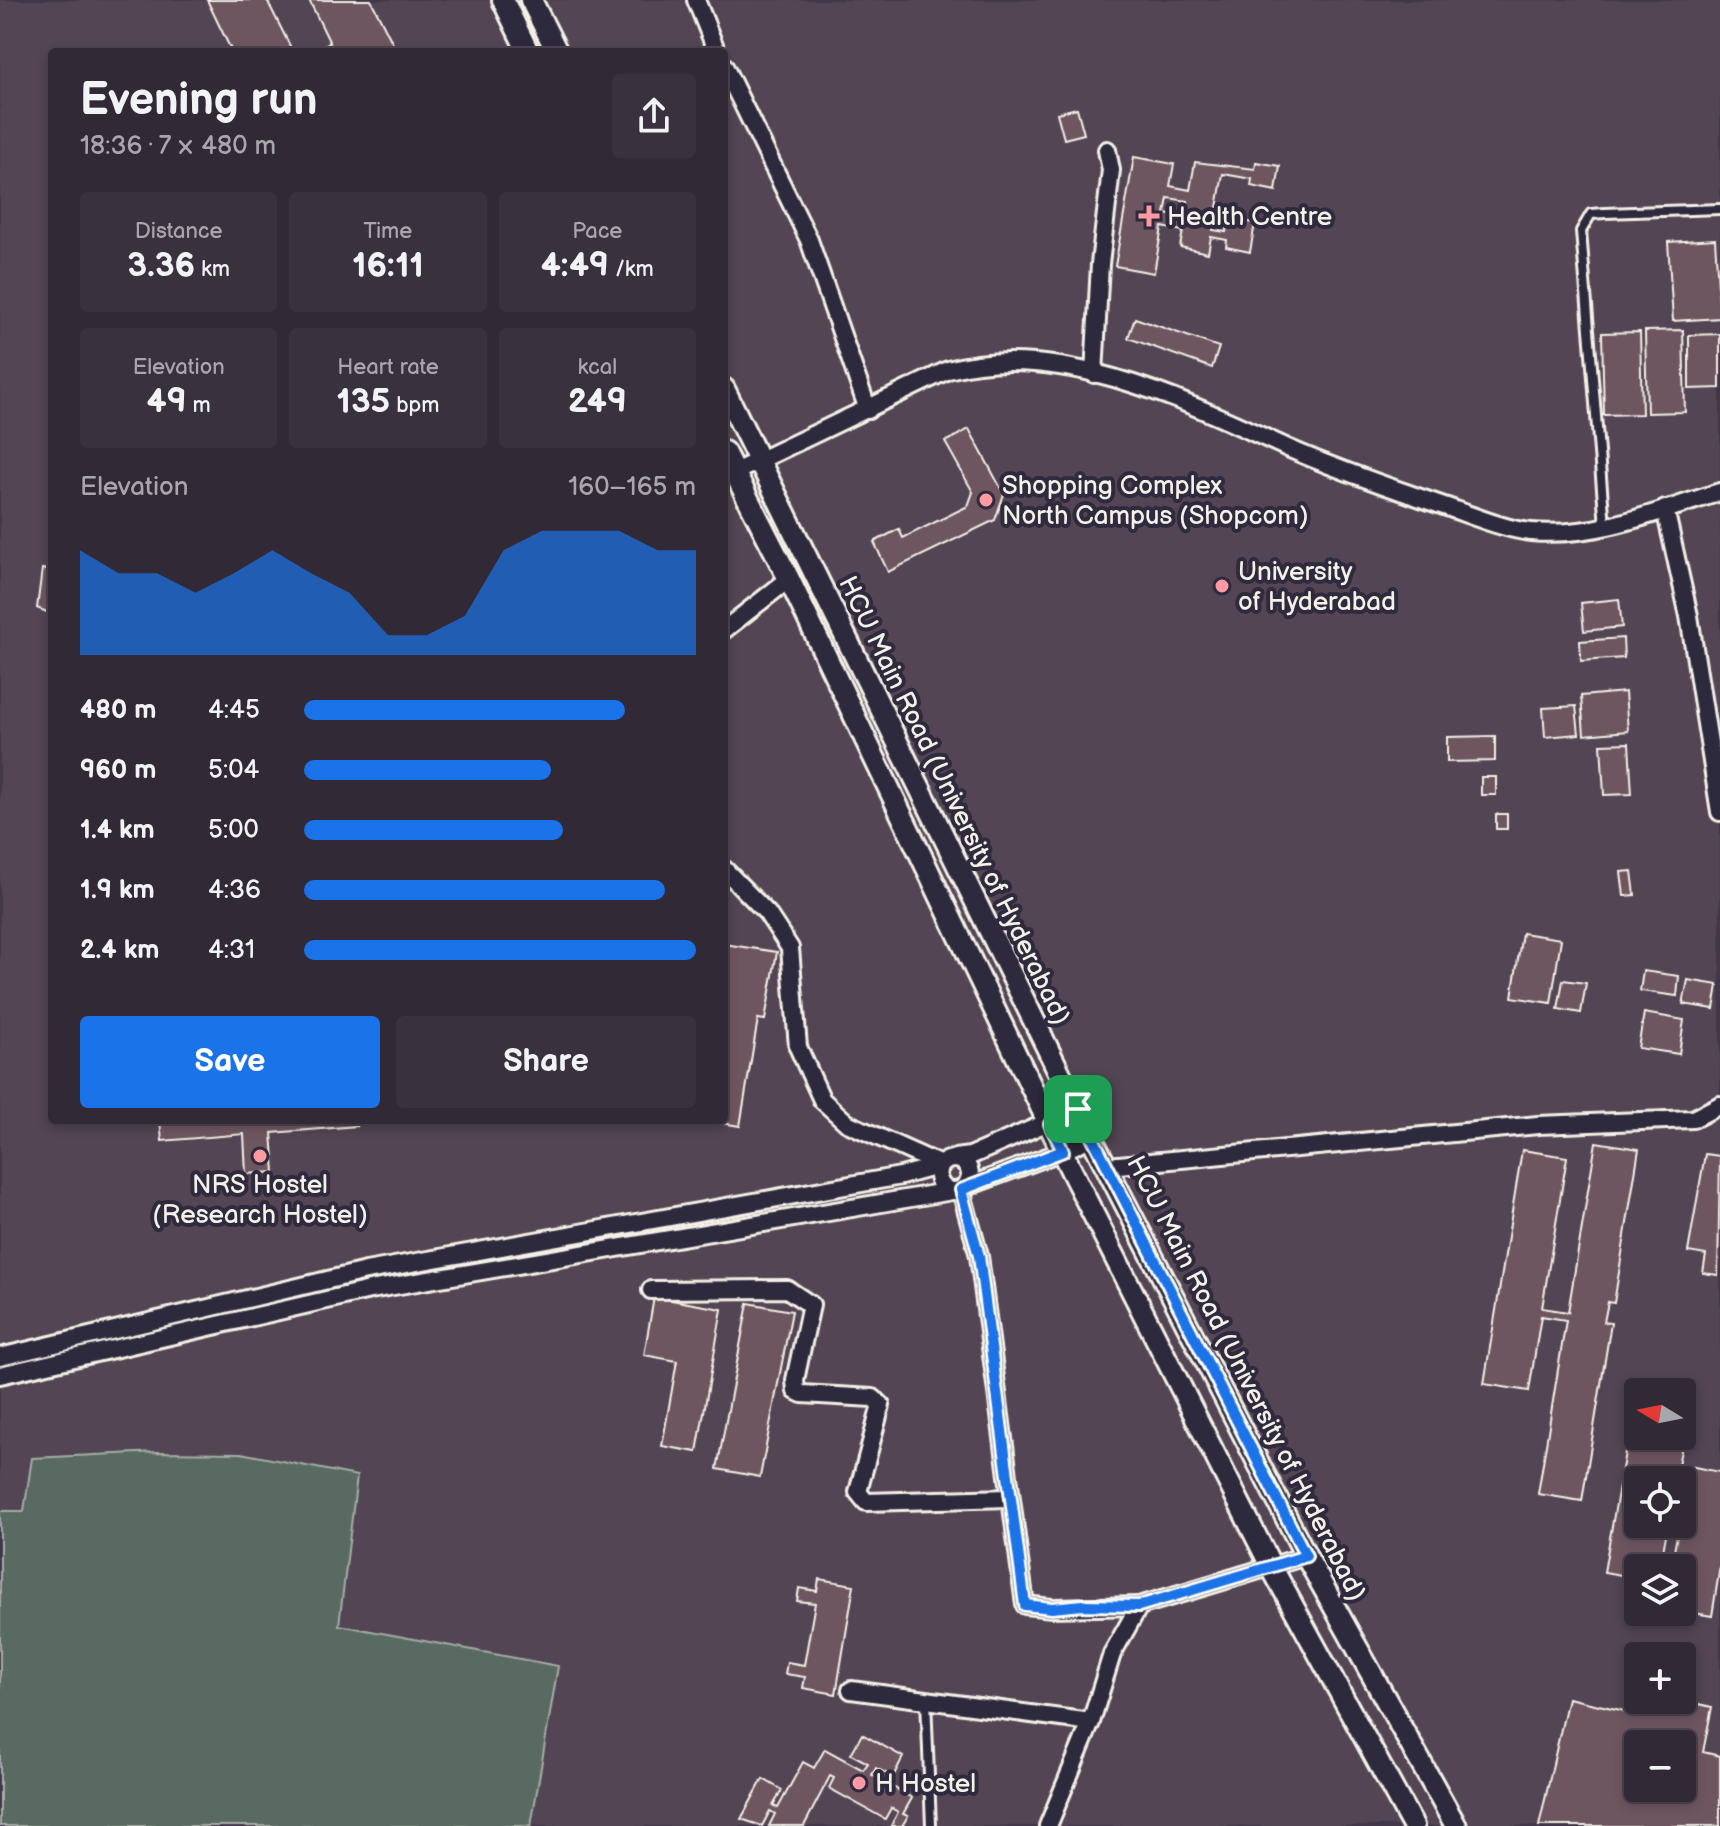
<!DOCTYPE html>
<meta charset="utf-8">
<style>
:root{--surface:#322936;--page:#3a313e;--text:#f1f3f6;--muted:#a8a6ad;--line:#4d4551;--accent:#1a73e8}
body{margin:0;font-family:"Balsamiq Sans",sans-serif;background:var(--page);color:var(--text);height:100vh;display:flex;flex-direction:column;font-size:30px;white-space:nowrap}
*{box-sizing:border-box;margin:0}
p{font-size:26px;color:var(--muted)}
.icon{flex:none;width:44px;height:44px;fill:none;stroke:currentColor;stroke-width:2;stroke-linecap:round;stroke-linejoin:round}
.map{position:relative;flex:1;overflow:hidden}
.details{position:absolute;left:48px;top:48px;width:680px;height:1076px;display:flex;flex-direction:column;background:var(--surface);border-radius:8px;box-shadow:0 4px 12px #0003,0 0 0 2px var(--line)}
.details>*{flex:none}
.needle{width:52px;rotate:280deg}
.fabs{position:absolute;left:1624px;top:1378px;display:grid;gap:16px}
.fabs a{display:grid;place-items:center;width:72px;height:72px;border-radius:8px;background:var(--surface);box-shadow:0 4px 12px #0003,0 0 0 2px var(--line);font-size:40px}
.pin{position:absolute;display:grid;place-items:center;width:68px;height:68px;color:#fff;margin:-34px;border-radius:16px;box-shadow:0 4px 12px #0006}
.round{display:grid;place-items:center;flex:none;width:84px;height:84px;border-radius:8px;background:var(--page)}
.overview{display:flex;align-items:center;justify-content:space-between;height:136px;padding:0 32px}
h1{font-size:44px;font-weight:600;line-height:60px}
.metrics{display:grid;grid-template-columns:repeat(3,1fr);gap:12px;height:136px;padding:8px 32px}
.metrics div{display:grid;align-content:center;border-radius:8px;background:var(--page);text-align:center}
.metrics b{font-size:34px;font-weight:600}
.metrics small{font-size:22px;font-weight:400}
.metrics p{font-size:22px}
.chart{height:224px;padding:16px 32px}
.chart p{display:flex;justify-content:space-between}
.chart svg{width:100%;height:144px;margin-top:8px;fill:var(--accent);opacity:.7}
.cta{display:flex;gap:16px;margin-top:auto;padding:16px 32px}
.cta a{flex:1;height:92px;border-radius:8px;background:var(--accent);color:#fff;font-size:32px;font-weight:600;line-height:92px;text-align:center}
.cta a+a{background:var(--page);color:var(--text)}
ul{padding:0 32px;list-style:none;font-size:26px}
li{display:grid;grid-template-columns:128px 96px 1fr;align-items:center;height:60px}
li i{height:20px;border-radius:10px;background:var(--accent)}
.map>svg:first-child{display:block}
.built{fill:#524452;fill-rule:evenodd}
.green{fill:#596a62;stroke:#a6aea5;stroke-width:2}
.building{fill:#6e5660;stroke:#f4f1e8;stroke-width:2;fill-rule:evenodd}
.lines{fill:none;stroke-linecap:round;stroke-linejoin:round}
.service-casing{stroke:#f4f1e8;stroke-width:14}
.minor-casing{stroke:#f4f1e8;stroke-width:22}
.tertiary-casing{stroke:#f4f1e8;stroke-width:26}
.service{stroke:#2f2a3d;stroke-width:8}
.minor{stroke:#2f2a3d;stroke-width:16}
.tertiary{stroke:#2f2a3d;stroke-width:20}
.route-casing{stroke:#fff;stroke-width:16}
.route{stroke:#1a73e8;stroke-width:10}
.poi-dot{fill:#ff9aa2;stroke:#2f2a3d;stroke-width:3}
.labels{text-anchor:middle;stroke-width:8;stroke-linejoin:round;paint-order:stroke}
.poi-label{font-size:26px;fill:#f4f1e8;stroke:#2f2a3d;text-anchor:start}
.street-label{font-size:26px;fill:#f4f1e8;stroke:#2f2a3d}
</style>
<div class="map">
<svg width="1720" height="1826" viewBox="0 0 1720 1826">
<rect width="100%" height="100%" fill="#423748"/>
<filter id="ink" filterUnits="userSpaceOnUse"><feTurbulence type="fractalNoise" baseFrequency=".0125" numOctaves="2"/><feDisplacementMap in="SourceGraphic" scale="16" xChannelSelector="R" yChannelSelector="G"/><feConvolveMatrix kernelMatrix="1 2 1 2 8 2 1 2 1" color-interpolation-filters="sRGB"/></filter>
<g filter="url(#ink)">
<path class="built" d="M0 0H1720V1826H0ZM52 52H724V1120H52ZM1638 1392H1682V1436H1638ZM1638 1480H1682V1524H1638ZM1638 1568H1682V1612H1638ZM1638 1656H1682V1700H1638ZM1638 1744H1682V1788H1638Z"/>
<path class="green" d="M158 1452 241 1453 357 1476 339 1625 558 1666 531 1826H0V1511H24L32 1458Z"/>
<g class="building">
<path d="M207 0H267L293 52H232Z"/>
<path d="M309 0H371L397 52H311L330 43Z"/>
<path d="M1077 108 1084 134 1064 139 1057 113Z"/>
<path d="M1134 157 1174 164 1170 186 1190 190 1195 162 1255 169 1256 162 1280 166 1276 191 1251 186 1252 179 1223 174 1213 230 1226 232 1228 219 1255 223 1250 252 1226 247 1227 240 1211 237 1208 253 1180 247 1183 231 1162 227 1154 273 1115 266ZM1168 198 1188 201 1185 218 1165 214Z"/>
<path d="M1715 239 1720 318 1673 321 1668 242Z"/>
<path d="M1135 318 1219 347 1212 368 1128 338Z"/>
<path d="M1683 330 1685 412 1647 413 1645 331Z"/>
<path d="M1640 332 1642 414 1604 415 1602 333Z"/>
<path d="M1720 334V388L1689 389V335Z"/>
<path d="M969 429 1004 494 995 520 888 572 874 542 899 529 903 538 968 506 973 492 945 442Z"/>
<path d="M51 567H52V614L37 608 42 569 51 571Z"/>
<path d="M1619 599 1622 627 1584 631 1581 603Z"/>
<path d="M1623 638 1624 658 1581 661 1580 641Z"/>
<path d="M1625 692 1628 731 1584 735 1581 696Z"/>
<path d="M1576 706 1579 734 1545 737 1543 708Z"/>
<path d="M1495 736V761L1447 762V737Z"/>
<path d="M1629 743 1632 794 1604 795 1601 744Z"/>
<rect x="1481" y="777" width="15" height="18"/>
<rect x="1496" y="814" width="11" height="15"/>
<path d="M1632 871 1635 895 1624 896 1621 872Z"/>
<path d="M1522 933 1561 939 1551 1003 1512 997Z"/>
<path d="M724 944 777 952 765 1020 758 1019 740 1126 703 1120H724Z"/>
<path d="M1643 971 1679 976 1677 996 1640 991Z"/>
<path d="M1563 980 1586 983 1581 1013 1558 1009Z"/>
<path d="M1688 980 1718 985 1714 1009 1683 1004Z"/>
<path d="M1644 1013 1684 1020 1679 1054 1638 1048Z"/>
<path d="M160 1120H356L357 1126 272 1133 275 1172 246 1174 244 1134 162 1141Z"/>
<path d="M1596 1142 1639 1149 1614 1303 1608 1302 1604 1322 1611 1323 1582 1501 1538 1494 1566 1320 1541 1316 1529 1391 1484 1384 1522 1150 1567 1157 1542 1308 1568 1312Z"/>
<path d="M1705 1154 1720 1156 1718 1275 1703 1273 1706 1255 1688 1252Z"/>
<path d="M654 1297 722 1309 697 1452 662 1446 677 1361 644 1355Z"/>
<path d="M748 1303 792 1311 760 1477 717 1469Z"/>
<path d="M1628 1435 1682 1445 1675 1480H1638V1524H1668L1660 1568H1638V1578L1604 1572Z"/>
<path d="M1689 1466 1720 1472V1566L1712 1616 1682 1611V1568H1671L1679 1524H1682Z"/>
<path d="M819 1579 854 1585 836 1694 803 1688 805 1677 785 1674 787 1662 804 1665 815 1603 797 1601 799 1588 817 1591Z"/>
<path d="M1568 1698 1638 1714 1657 1700H1681L1712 1707 1703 1752 1720 1756V1826H1539ZM1638 1744H1682V1788H1638Z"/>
<path d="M862 1734 903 1757 893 1777 876 1768 872 1775 912 1798 903 1814 908 1816 902 1826H891L898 1812 891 1808 885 1819 829 1788 834 1778 830 1776 804 1826H769L775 1814 770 1811 762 1826 741 1819 763 1779 782 1790 773 1806 778 1808 803 1762 814 1768 825 1749 863 1770 868 1763 851 1754Z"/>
</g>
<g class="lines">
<defs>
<g id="service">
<path d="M1605 526 1581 231 1591 214 1605 213 1720 209"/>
<path d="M926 1699 931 1826"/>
</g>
<g id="minor">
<path d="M696 0 717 52"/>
<path d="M724 66 809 240 868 410"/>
<path d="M1094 374 1100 264 1111 170 1107 150"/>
<path d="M735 472 948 370C1059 339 1189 403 1290 449 1340 471 1392 488 1444 506 1471 515 1503 529 1531 532 1595 538 1660 511 1720 492"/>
<path d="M1665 509 1689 616 1720 812"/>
<path d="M724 630 789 579"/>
<path d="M724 869 767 913 790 948 798 1047 822 1100 847 1123 941 1165"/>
<path d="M955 1158 970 1156 1078 1109"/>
<circle cx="954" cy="1175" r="16"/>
<path d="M1108 1166 1538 1125 1693 1119 1720 1105"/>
<path d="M963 1188 1063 1151 1091 1137"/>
<path d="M961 1190 979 1256 1025 1605 1052 1608 1139 1606"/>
<path d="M651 1290 787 1289 811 1305 795 1380 796 1391 802 1394 873 1398 881 1405 858 1492 866 1502 1010 1498"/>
<path d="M0 1357 366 1271 901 1176 941 1165"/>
<path d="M0 1375 370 1290 952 1191"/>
<path d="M851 1690 1091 1722"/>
<path d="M1048 1826 1091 1722 1112 1654 1139 1606 1306 1556"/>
</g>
<g id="tertiary">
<path d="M503 0 528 52"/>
<path d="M531 0 557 52"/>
<path d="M724 389 1091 1137 1306 1556 1456 1826"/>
<path d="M724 452 789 579 1071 1170 1272 1568 1413 1826"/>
</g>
</defs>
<use href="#service" class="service-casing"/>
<use href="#minor" class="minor-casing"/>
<use href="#tertiary" class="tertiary-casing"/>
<use href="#service" class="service"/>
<use href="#minor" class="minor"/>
<use href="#tertiary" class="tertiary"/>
</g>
</g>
<g class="lines" filter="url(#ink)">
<defs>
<path id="route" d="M1078 1109 1102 1156 1306 1556 1139 1606 1083 1605 1052 1608 1025 1605 979 1256 961 1190 1063 1151 1050 1124Z"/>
</defs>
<use href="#route" class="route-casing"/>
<use href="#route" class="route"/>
</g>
<g class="poi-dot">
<path d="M1145 204h8v8h8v8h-8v8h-8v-8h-8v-8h8z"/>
<circle cx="986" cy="500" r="8"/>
<circle cx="1222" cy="586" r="8"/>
<circle cx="260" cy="1156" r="8"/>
<circle cx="859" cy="1783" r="8"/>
</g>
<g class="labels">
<g class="poi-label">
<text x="1167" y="225">Health Centre</text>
<text x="1002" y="494">Shopping Complex<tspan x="1002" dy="30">North Campus (Shopcom)</tspan></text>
<text x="1238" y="580">University<tspan x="1238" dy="30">of Hyderabad</tspan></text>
<text x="260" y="1193" text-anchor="middle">NRS Hostel<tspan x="260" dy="30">(Research Hostel)</tspan></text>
<text x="875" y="1792">H Hostel</text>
</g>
<g class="street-label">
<text transform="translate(955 800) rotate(64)" y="9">HCU Main Road (University of Hyderabad)</text>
<text transform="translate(1247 1378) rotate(63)" y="9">HCU Main Road (University of Hyderabad)</text>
</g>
</g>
</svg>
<div class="fabs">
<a><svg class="needle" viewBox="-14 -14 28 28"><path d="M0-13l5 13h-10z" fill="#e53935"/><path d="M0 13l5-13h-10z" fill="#a8a6ad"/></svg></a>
<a><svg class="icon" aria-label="locate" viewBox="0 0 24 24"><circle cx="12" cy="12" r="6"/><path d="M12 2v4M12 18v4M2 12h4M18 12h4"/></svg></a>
<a><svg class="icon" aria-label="layers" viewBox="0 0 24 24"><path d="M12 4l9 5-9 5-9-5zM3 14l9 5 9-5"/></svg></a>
<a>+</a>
<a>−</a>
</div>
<div class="pin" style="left:1078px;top:1109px;background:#1e9e55"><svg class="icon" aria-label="arrive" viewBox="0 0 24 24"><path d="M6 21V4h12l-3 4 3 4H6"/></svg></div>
<section class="details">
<div class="overview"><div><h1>Evening run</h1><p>18:36 · 7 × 480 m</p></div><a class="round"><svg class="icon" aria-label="share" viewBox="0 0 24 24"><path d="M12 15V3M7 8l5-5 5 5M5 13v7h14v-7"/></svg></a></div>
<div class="metrics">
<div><p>Distance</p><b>3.36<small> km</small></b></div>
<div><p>Time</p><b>16:11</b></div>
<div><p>Pace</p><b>4:49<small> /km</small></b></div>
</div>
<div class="metrics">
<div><p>Elevation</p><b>49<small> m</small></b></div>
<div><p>Heart rate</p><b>135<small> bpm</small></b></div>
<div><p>kcal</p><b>249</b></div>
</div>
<div class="chart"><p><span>Elevation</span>160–165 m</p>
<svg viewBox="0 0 160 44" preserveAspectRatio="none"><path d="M0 44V12L10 19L20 19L30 25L40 19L50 12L60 19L70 25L80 38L90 38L100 32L110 12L120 6L130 6L140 6L150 12L160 12V44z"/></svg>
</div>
<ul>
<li><b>480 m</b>4:45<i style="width:82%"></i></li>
<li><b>960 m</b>5:04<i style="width:63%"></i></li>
<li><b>1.4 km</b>5:00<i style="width:66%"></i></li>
<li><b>1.9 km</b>4:36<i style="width:92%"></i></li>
<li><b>2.4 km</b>4:31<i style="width:100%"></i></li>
</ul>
<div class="cta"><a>Save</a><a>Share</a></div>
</section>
</div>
